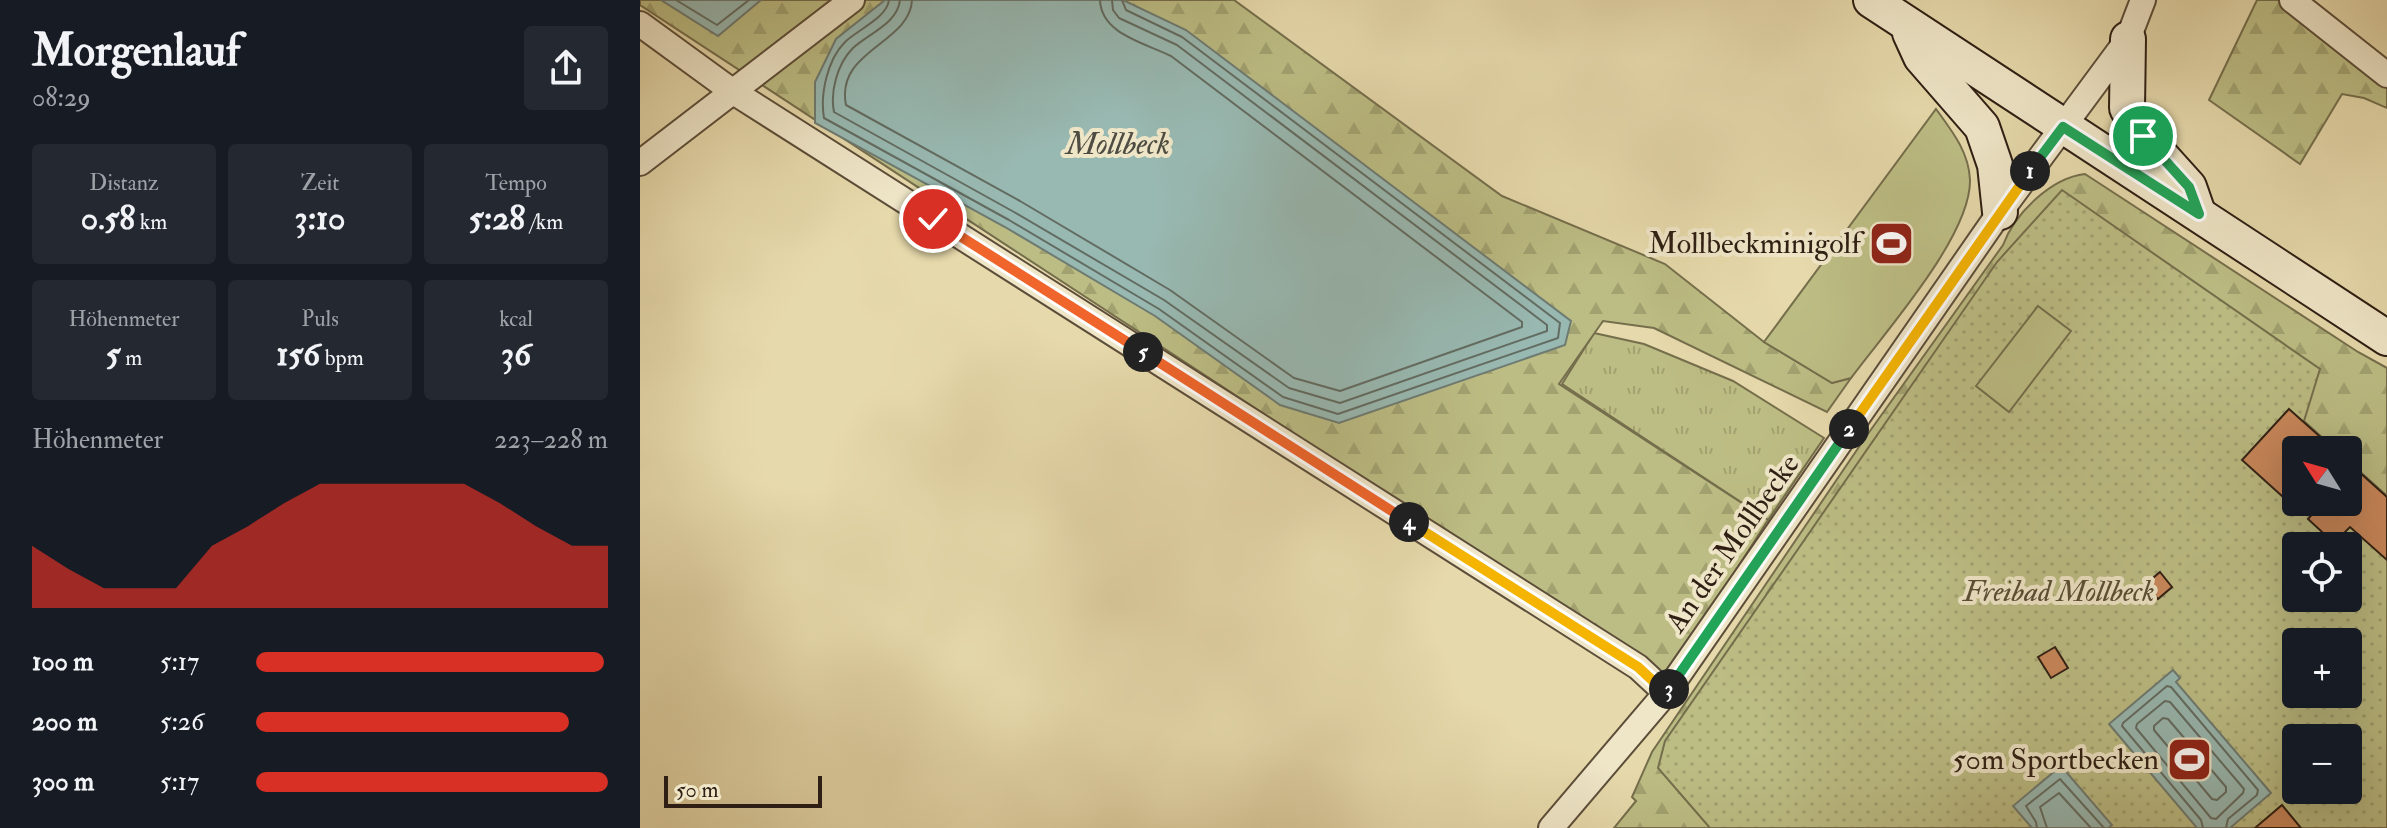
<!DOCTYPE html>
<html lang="de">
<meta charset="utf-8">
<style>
:root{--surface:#171b24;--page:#242831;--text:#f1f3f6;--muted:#9ea1a6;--accent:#d93025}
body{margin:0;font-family:"IM FELL Double Pica",serif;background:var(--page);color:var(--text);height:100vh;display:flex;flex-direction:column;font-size:30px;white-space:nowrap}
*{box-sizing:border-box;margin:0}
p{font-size:26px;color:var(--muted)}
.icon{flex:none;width:44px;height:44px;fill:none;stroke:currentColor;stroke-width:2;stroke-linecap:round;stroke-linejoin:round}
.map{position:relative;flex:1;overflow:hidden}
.panel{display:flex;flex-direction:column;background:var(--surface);width:640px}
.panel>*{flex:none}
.needle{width:52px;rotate:307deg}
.tools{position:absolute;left:1642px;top:436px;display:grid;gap:16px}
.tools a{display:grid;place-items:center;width:80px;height:80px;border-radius:8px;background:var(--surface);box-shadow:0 8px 32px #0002;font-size:40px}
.scale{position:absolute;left:24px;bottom:20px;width:158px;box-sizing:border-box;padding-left:8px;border:4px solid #2e1e13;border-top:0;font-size:22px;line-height:28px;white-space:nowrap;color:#2e1e13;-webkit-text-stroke:6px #efe6c8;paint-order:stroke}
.pin{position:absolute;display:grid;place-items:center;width:68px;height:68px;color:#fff;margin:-34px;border:4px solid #fff;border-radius:50%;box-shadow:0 2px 8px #0007}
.km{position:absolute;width:40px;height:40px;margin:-20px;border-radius:50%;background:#222;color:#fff;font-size:22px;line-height:40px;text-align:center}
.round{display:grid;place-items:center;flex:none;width:84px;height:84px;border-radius:8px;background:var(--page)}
.overview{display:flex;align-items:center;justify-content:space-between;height:136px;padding:0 32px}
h1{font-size:44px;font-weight:700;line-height:60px}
.figures{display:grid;grid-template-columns:repeat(3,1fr);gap:12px;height:136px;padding:8px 32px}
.figures div{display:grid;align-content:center;border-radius:8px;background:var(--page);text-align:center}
.figures b{font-size:34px;font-weight:700}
.figures small{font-size:22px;font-weight:400}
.figures p{font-size:22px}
.chart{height:224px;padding:16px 32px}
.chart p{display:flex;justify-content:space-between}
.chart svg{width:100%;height:144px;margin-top:8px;fill:var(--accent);opacity:.7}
ul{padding:0 32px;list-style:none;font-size:26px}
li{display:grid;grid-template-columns:128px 96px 1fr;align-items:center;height:60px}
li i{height:20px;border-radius:10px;background:var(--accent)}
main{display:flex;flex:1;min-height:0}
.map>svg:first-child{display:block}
.grass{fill:url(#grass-tufts);stroke:#756e4c;stroke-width:2}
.forest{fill:url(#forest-firs);stroke:#756e4c;stroke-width:2}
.park{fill:url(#park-dots);stroke:#756e4c;stroke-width:2;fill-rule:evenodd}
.pitch{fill:#bcbd84;stroke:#756e4c;stroke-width:2}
.water{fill:#98b9b2;stroke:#6e7b72;stroke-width:2}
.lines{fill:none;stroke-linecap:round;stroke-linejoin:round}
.shore{stroke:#636c62;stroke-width:2}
.building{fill:#ca885b;stroke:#2e1e13;stroke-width:2}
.street-casing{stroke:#5c4d39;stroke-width:28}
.secondary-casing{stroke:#2e1e13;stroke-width:38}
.street{stroke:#efe6c8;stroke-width:24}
.secondary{stroke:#efe6c8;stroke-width:34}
.split-1-casing{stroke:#fff;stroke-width:16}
.split-2-casing{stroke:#fff;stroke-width:16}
.split-3-casing{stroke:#fff;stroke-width:16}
.split-4-casing{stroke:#fff;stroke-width:16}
.split-5-casing{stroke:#fff;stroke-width:16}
.split-6-casing{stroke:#fff;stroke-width:16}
.split-1{stroke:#22a559;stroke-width:10}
.split-2{stroke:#f5b400;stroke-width:10}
.split-3{stroke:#22a559;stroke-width:10}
.split-4{stroke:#f5b400;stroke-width:10}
.split-5{stroke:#f0652b;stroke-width:10}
.split-6{stroke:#f0652b;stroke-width:10}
.labels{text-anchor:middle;stroke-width:8;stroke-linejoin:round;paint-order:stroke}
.poi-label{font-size:30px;fill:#2e1e13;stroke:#efe6c8;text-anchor:end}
.street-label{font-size:30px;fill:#2e1e13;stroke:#efe6c8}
.park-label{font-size:30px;font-style:italic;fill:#594e35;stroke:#efe6c8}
.water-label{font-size:32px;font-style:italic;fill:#4e4c43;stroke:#efe6c8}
</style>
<main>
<section class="panel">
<div class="overview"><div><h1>Morgenlauf</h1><p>08:29</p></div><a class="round"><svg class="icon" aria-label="share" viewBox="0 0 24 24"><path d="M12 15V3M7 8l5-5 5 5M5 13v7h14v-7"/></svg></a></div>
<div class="figures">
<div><p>Distanz</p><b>0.58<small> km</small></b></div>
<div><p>Zeit</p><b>3:10</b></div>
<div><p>Tempo</p><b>5:28<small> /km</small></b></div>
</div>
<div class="figures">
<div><p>Höhenmeter</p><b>5<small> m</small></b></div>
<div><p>Puls</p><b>156<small> bpm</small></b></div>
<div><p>kcal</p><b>36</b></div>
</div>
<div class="chart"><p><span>Höhenmeter</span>223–228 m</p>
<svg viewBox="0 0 160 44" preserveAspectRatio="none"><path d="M0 44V25L10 32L20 38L30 38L40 38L50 25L60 19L70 12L80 6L90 6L100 6L110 6L120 6L130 12L140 19L150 25L160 25V44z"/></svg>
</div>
<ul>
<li><b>100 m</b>5:17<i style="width:99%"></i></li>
<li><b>200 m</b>5:26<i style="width:89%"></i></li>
<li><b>300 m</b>5:17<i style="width:100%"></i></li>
</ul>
</section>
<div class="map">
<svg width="1747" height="828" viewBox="0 0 1747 828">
<defs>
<pattern id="grass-tufts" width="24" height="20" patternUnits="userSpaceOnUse" patternTransform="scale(2)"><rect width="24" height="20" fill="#bcbd84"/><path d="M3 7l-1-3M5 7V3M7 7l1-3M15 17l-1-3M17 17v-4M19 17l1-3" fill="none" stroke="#a2a271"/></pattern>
<pattern id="forest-firs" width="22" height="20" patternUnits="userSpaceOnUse" patternTransform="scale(2)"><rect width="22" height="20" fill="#bcbd84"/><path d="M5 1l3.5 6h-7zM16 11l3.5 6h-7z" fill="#a2a271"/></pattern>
<pattern id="park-dots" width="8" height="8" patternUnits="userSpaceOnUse" patternTransform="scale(2)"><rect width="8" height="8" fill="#bcbd84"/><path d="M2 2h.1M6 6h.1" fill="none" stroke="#a2a271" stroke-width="1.8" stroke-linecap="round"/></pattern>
</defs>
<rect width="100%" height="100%" fill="#e6d9ab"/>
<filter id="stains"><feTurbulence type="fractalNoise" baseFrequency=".0025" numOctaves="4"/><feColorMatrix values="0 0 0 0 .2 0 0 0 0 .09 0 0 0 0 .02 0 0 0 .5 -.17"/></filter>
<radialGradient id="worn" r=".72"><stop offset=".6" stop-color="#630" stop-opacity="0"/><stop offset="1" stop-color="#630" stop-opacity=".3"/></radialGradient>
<path class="grass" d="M954 333 1004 344 1093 381 1184 438 1128 520 922 384Z"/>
<g class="forest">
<path d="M0 0H594L862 196 1025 264 1124 342 1192 383 1211 378 1187 412 1014 328 963 321 919 384 1128 520 1027 678 0 5Z"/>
<path d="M1617 0H1644L1747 85V108L1724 98 1702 94 1660 164 1569 100Z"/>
<path d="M1445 174 1718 352 1747 368V496L1708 461V450H1696L1649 409 1105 828H974L996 801 992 797 1012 752 1225 438 1363 245C1375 213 1411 178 1445 174Z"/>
</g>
<path class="park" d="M1422 190 1680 369 1664 421 1696 450H1656V502H1708V461L1747 496V828H1070L1018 768 1025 741 1357 262ZM1656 546H1708V598H1656ZM1656 642H1708V694H1656ZM1656 738H1708V790H1656Z"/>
<g class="pitch">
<path d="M1296 109C1312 131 1329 152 1330 180 1331 236 1245 332 1211 378L1192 383 1124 342Z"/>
<path d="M1398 306 1431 331 1369 412 1336 386Z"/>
</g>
<g class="water">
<path d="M21 0H121L78 36Z"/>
<path d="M245 0H483L546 30 931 321 925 345 699 423 640 405 515 316 365 227 175 123V82L196 39Z"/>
<path d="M1533 670 1540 678 1536 682 1631 793 1590 828H1557L1469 724Z"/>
<path d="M1421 766 1472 825 1468 828H1392L1373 806Z"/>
</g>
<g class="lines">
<g class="shore">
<path d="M36 0 77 25 109 0"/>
<path d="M249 0C247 18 217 30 205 42 187 60 180 95 184 118L369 220 519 309 643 397 698 414 918 338 920 323 542 37 486 10 482 0"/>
<path d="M260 0C258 23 228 34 213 48 197 64 190 92 194 112L374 212 524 300 649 388 700 403 907 331V325L537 45 479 18 473 10 472 0"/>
<path d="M272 0C270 44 195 50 206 105L380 201 530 290 654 378 700 391 882 327V322L531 56C505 43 461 34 460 0"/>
<path d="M1525 701 1530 702 1604 789 1603 793 1576 819 1571 818 1496 728 1497 724Z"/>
<path d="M1523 718 1528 719 1586 787V792L1577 800 1572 799 1514 730V726Z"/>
<path d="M1397 828 1396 822 1386 806 1420 779 1464 828"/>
<path d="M1407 828 1400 807 1419 793 1451 828"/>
<path d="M1563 828 1561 820 1482 726 1483 723 1527 686 1531 687 1618 790 1617 795 1588 819 1586 828"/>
</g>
</g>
<g class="building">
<path d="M1649 409 1695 450H1656V479L1642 496 1602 460Z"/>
<path d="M1708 462 1747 497V560L1710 527 1694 543 1668 519 1683 502H1708Z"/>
<path d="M1520 572 1532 587 1518 599 1506 584Z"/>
<path d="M1415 647 1428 668 1411 678 1398 657Z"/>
<path d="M1642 805 1661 828H1615Z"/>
</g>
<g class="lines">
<defs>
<g id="street">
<path d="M1652 0 1747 75"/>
<path d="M0 24 92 91 998 667 1026 693"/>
<path d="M0 163 212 0"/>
<path d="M911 828 1026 693 1360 212 1488 39 1503 0"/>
</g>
<g id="secondary">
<path d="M1231 0 1747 338"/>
<path d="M1270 33 1281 57 1342 127 1355 165 1360 212"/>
<path d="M1488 39 1487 108 1503 136 1549 187 1557 210"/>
</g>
</defs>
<use href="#street" class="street-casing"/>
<use href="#secondary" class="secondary-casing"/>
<use href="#street" class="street"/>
<use href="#secondary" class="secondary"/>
</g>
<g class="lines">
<defs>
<path id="split-1" d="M1390 171 1423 127 1559 214 1549 187 1503 136"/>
<path id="split-2" d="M1209 429 1390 171"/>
<path id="split-3" d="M1029 689 1209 429"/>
<path id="split-4" d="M769 522 998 667 1026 693 1029 689"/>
<path id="split-5" d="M503 352 769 522"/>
<path id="split-6" d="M293 219 503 352"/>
</defs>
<use href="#split-1" class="split-1-casing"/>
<use href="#split-2" class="split-2-casing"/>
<use href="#split-3" class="split-3-casing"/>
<use href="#split-4" class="split-4-casing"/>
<use href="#split-5" class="split-5-casing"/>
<use href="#split-6" class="split-6-casing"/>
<use href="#split-1" class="split-1"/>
<use href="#split-2" class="split-2"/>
<use href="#split-3" class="split-3"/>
<use href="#split-4" class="split-4"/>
<use href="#split-5" class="split-5"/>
<use href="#split-6" class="split-6"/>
</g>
<defs>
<symbol id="stadium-square" viewBox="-11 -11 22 22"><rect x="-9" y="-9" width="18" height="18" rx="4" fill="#8f2418" stroke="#efe6c8"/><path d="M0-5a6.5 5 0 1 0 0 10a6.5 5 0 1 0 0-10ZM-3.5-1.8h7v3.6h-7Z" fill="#fff"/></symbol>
</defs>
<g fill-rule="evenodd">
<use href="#stadium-square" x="1226" y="218" width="51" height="51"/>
<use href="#stadium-square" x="1524" y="734" width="51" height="51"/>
</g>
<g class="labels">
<g class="poi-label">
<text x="1221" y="253">Mollbeckminigolf</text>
<text x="1519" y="769">50m Sportbecken</text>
</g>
<g class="street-label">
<text transform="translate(1092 543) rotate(-55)" y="10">An der Mollbecke</text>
</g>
<g class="park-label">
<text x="1419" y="601">Freibad Mollbeck</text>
</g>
<g class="water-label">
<text x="478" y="154">Mollbeck</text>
</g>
</g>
<rect width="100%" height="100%" filter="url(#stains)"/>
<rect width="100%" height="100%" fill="url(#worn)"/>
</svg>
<div class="tools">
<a><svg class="needle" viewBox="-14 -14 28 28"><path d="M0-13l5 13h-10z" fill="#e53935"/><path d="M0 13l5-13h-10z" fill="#9ea1a6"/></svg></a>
<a><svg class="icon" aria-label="locate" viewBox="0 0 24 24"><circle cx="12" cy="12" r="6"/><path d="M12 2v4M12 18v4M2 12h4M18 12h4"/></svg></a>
<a>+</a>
<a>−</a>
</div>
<div class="scale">50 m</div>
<div class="pin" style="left:1503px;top:136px;background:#1e9e55"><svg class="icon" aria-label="arrive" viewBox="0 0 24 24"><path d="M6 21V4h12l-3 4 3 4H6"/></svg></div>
<div class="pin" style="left:293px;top:219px;background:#d93025"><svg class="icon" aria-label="check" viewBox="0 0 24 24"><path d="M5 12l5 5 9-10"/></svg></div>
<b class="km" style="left:1390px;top:171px">1</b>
<b class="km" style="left:1209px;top:429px">2</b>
<b class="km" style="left:1029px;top:689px">3</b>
<b class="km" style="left:769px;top:522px">4</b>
<b class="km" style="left:503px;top:352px">5</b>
</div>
</main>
